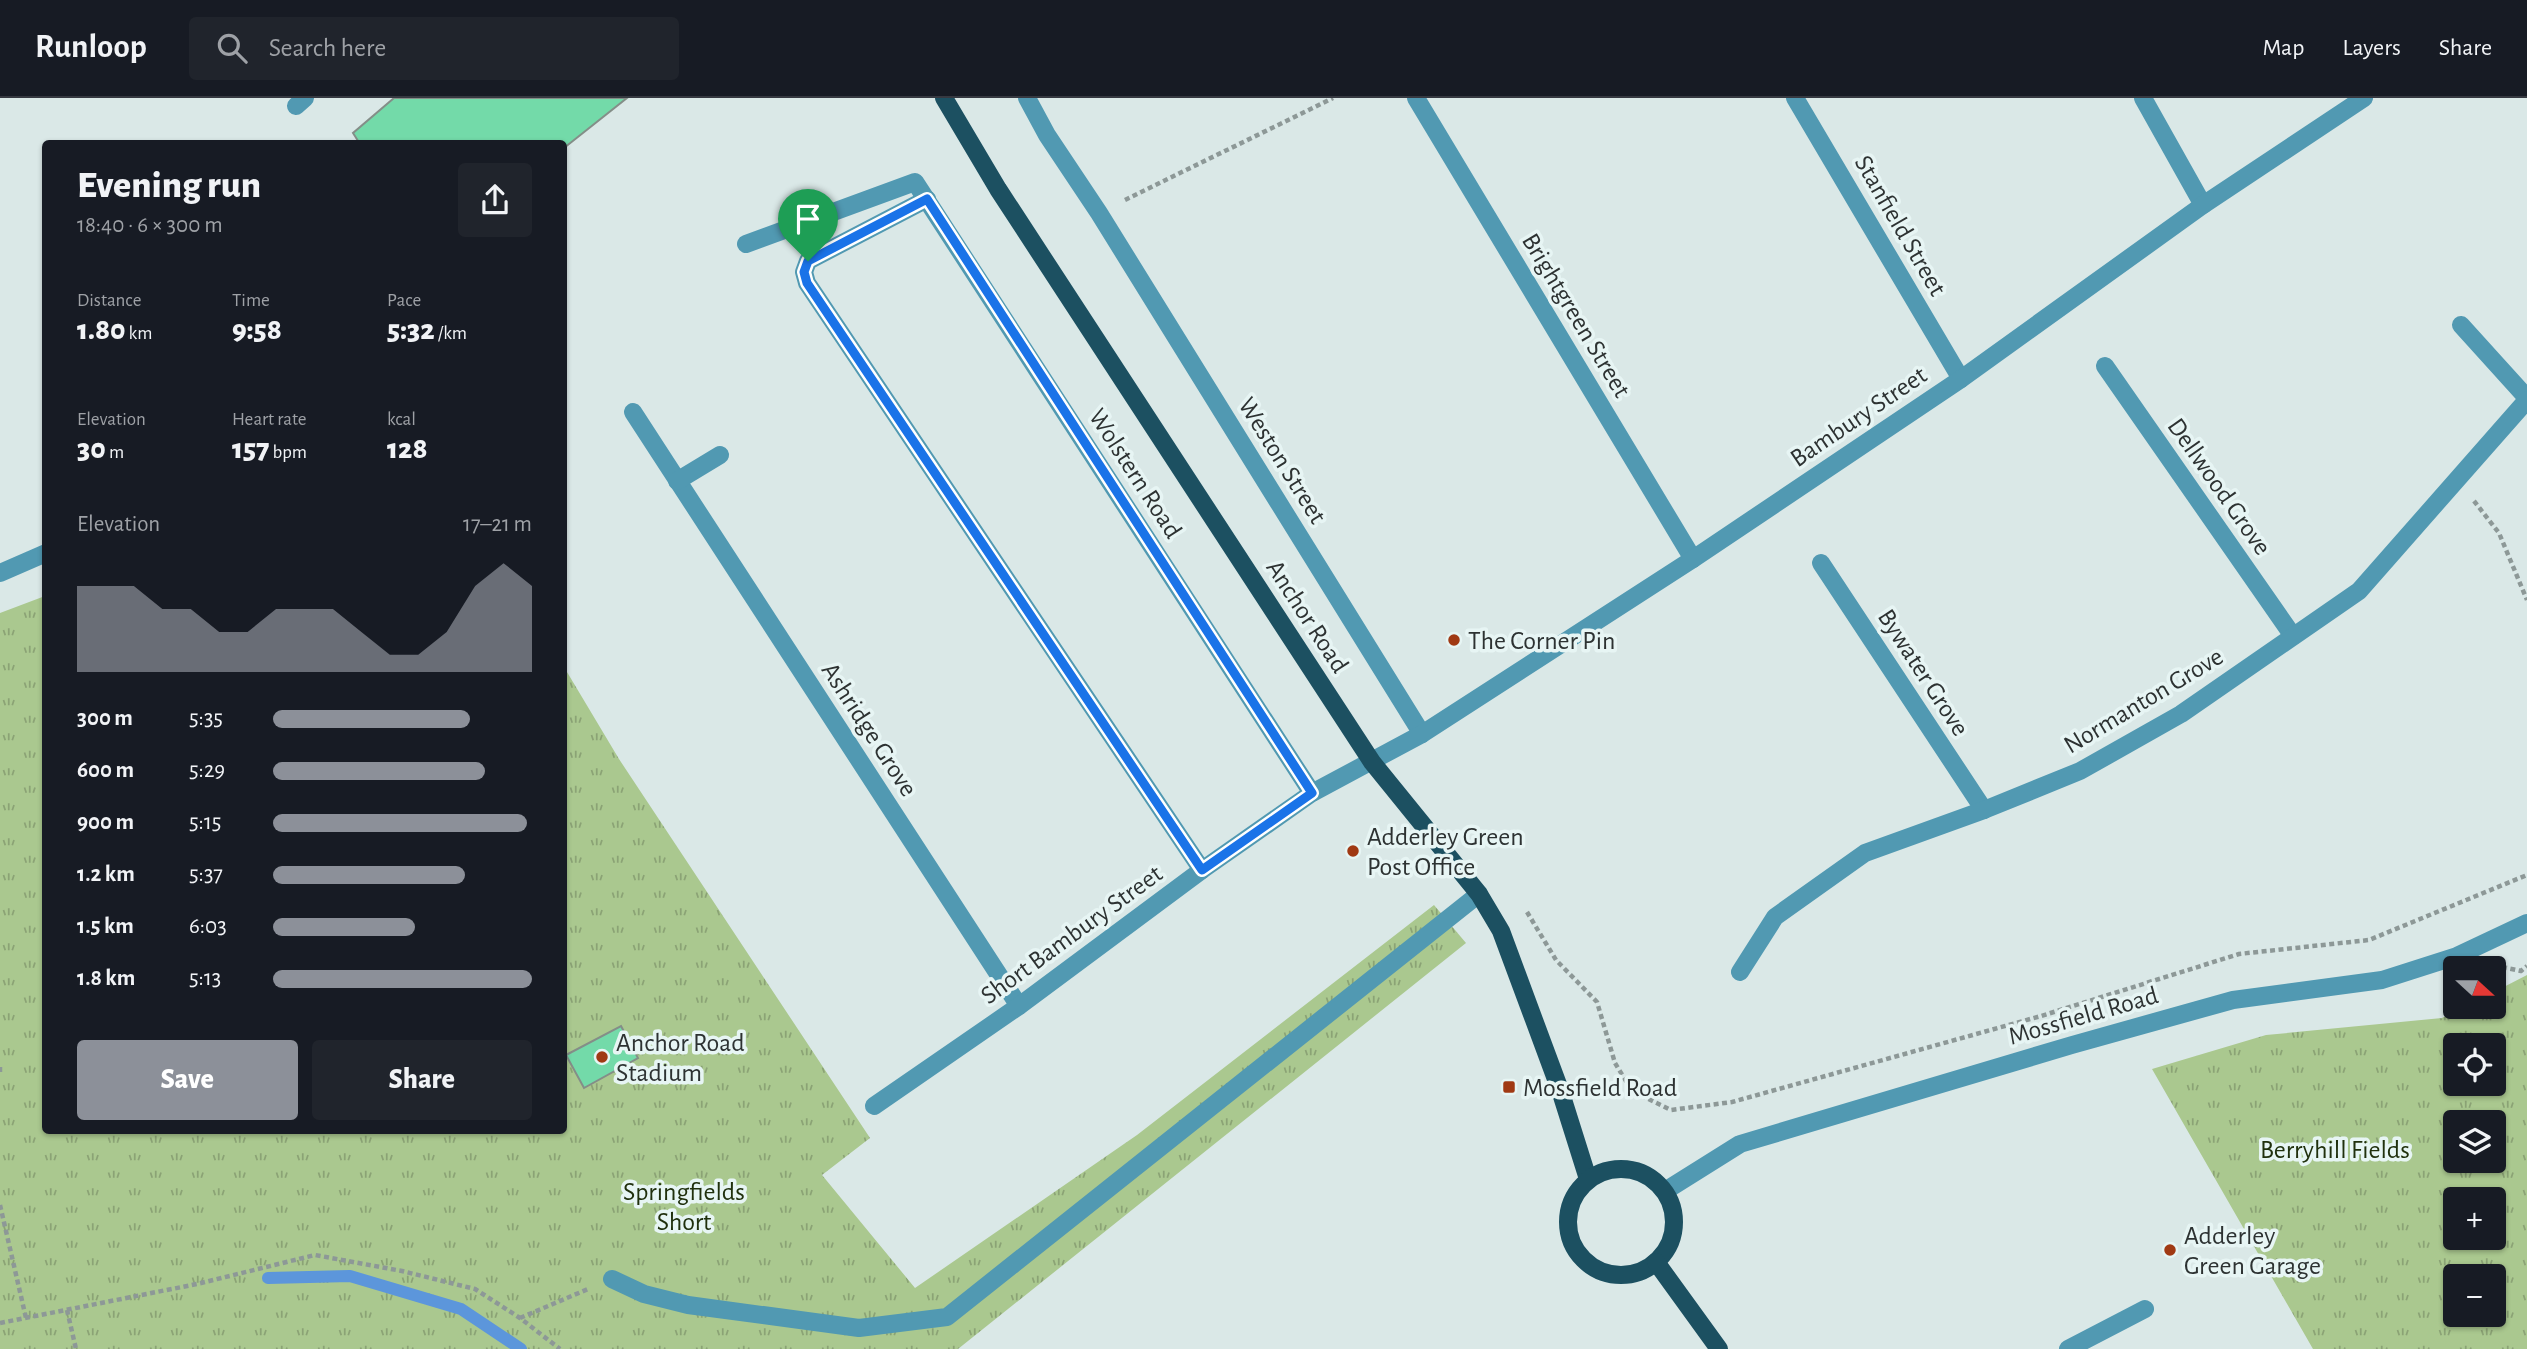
<!DOCTYPE html>
<meta charset="utf-8">
<style>
:root{--surface:#171b24;--page:#20242c;--text:#f1f3f6;--muted:#9ea1a6;--line:#363941;--accent:#8c9099}
body{margin:0;font-family:"Alegreya Sans",sans-serif;background:var(--page);color:var(--text);height:100vh;display:flex;flex-direction:column;font-size:26px;white-space:nowrap}
*{box-sizing:border-box;margin:0}
p{font-size:23px;color:var(--muted)}
.icon{flex:none;width:38px;height:38px;fill:none;stroke:currentColor;stroke-width:2;stroke-linecap:round;stroke-linejoin:round}
.map{position:relative;flex:1;overflow:hidden}
.side{position:absolute;left:42px;top:42px;width:525px;height:994px;display:flex;flex-direction:column;background:var(--surface);border-radius:7px;box-shadow:0 2px 5px #0004}
.side>*{flex:none}
.needle{width:46px;rotate:111deg}
.tools{position:absolute;left:2443px;top:858px;display:grid;gap:14px}
.tools a{display:grid;place-items:center;width:63px;height:63px;border-radius:7px;background:var(--surface);box-shadow:0 2px 5px #0004;font-size:35px}
.pin{position:absolute;display:grid;place-items:center;width:60px;height:60px;color:#fff;margin:-72px -30px;border-radius:50% 50% 50% 0;rotate:-45deg;box-shadow:0 0 7px #0007}
.pin .icon{rotate:45deg}
.round{display:grid;place-items:center;flex:none;width:74px;height:74px;border-radius:7px;background:var(--page)}
.head{display:flex;align-items:center;justify-content:space-between;height:119px;padding:0 35px}
h1{font-size:38px;font-weight:800;line-height:52px}
.metrics{display:grid;grid-template-columns:repeat(3,1fr);gap:10px;height:119px;padding:7px 35px}
.metrics div{display:grid;align-content:center}
.metrics b{font-size:30px;font-weight:800}
.metrics small{font-size:19px;font-weight:400}
.metrics p{font-size:19px}
.chart{height:196px;padding:14px 35px}
.chart p{display:flex;justify-content:space-between}
.chart svg{width:100%;height:126px;margin-top:7px;fill:var(--accent);opacity:.7}
.cta{display:flex;gap:14px;margin-top:auto;padding:14px 35px}
.cta a{flex:1;height:80px;border-radius:7px;background:var(--accent);color:#fff;font-size:28px;font-weight:800;line-height:80px;text-align:center}
.cta a+a{background:var(--page);color:var(--text)}
ul{padding:0 35px;list-style:none;font-size:23px}
li{display:grid;grid-template-columns:112px 84px 1fr;align-items:center;height:52px}
li i{height:18px;border-radius:9px;background:var(--accent)}
header{display:flex;align-items:center;gap:42px;box-sizing:border-box;height:98px;padding:0 35px;background:var(--surface);border-bottom:2px solid var(--line)}
header strong{font-size:33px}
nav{display:flex;gap:38px;margin-inline-start:auto;font-size:24px}
.search{width:490px;height:63px;background:var(--page);display:flex;align-items:center;gap:18px;box-sizing:border-box;padding:0 24px;border-radius:7px;color:var(--muted);font-size:26px}
.map>svg:first-child{display:block}
.park{fill:url(#park-tufts);fill-rule:evenodd}
.lines{fill:none;stroke-linecap:round;stroke-linejoin:round}
.stream{stroke:#5c96db;stroke-width:12}
.building{fill:#73daa9;stroke:#848e88;stroke-width:2}
.path{stroke:#8d9897;stroke-width:4.5;stroke-dasharray:5 3.5;stroke-linecap:butt}
.minor{stroke:#5199b2;stroke-width:18}
.major{stroke:#1c5061;stroke-width:18}
.route-casing{stroke:#fff;stroke-width:14}
.route{stroke:#1a73e8;stroke-width:9}
.poi-dot{fill:#a03913;stroke:#e7f5f4;stroke-width:2.5}
.labels{text-anchor:middle;stroke-width:7;stroke-linejoin:round;paint-order:stroke}
.street-label{font-size:26px;fill:#2d3232;stroke:#e7f5f4}
.poi-label{font-size:26px;fill:#2d3232;stroke:#e7f5f4;text-anchor:start}
.park-label{font-size:26px;fill:#20300d;stroke:#e7f5f4}
</style>
<header>
<strong>Runloop</strong>
<div class="search"><svg class="icon" aria-label="search" viewBox="0 0 24 24"><circle cx="10" cy="10" r="6"/><path d="M15 15l6 6"/></svg>Search here</div>
<nav><a>Map</a><a>Layers</a><a>Share</a></nav>
</header>
<div class="map">
<svg width="2527" height="1251" viewBox="0 0 2527 1251">
<defs>
<pattern id="park-tufts" width="24" height="20" patternUnits="userSpaceOnUse" patternTransform="scale(1.75)"><rect width="24" height="20" fill="#aac88f"/><path d="M3 7l-1-3M5 7V3M7 7l1-3M15 17l-1-3M17 17v-4M19 17l1-3" fill="none" stroke="#8ba375"/></pattern>
</defs>
<rect width="100%" height="100%" fill="#dae8e7"/>
<g class="park">
<path d="M45 498 46 1032H564V569L619 661 870 1040 822 1077 915 1190 1137 1037 1434 807 1466 845 958 1251H0V515Z"/>
<path d="M2527 877V1251H2313L2152 971 2266 937 2442 920 2465 908H2494V894ZM2455 947H2494V985H2455ZM2455 1024H2494V1062H2455ZM2455 1101H2494V1139H2455ZM2455 1178H2494V1216H2455Z"/>
</g>
<g class="lines">
<path class="stream" d="M268 1180 350 1178 461 1211 521 1251"/>
</g>
<g class="building">
<path d="M394 0H627L564 50V46H360L353 35Z"/>
<path d="M621 928 638 960 584 990 566 957Z"/>
</g>
<g class="lines">
<g class="path">
<path d="M1125 102 1333 0"/>
<path d="M2474 403 2499 435 2527 502"/>
<path d="M1527 814 1556 862 1597 904 1615 965 1632 993 1671 1012 1732 1004 2041 918 2239 856 2369 842 2527 777"/>
<path d="M2502 869 2521 873 2527 868"/>
<path d="M0 969V975"/>
<path d="M0 1107 26 1220"/>
<path d="M67 1212 76 1251"/>
<path d="M520 1220 588 1191"/>
<path d="M0 1225 197 1186 315 1157 402 1173 475 1191 520 1220 560 1251"/>
</g>
<g class="minor">
<path d="M1027 0 1047 37 1099 115 1422 636"/>
<path d="M1416 0 1693 461"/>
<path d="M1795 0 1961 281"/>
<path d="M2143 0 2203 107"/>
<path d="M296 8 305 0"/>
<path d="M927 101 808 163 804 174 807 185 1202 772"/>
<path d="M746 146 915 84 1312 695"/>
<path d="M2461 227 2527 300"/>
<path d="M2105 268 2293 538"/>
<path d="M633 314 1019 908"/>
<path d="M677 383 720 357"/>
<path d="M1821 465 1984 712"/>
<path d="M0 475 46 455"/>
<path d="M1740 874 1775 819 1865 755 1984 712 2080 673 2181 616 2359 493 2527 302"/>
<path d="M874 1008 1019 908 1202 772 1312 695 1422 636 1693 461 1961 281 2203 107 2364 0"/>
<path d="M1665 1093 1740 1046 2072 947 2233 902 2382 882 2457 858 2527 825"/>
<path d="M612 1181 644 1196 688 1207 859 1230 947 1219 1479 796"/>
<path d="M2068 1251 2145 1211"/>
</g>
<g class="major">
<path d="M944 0 998 91 1372 664 1479 796 1501 833 1560 992 1588 1081"/>
<circle cx="1621" cy="1124" r="53"/>
<path d="M1656 1164 1719 1251"/>
</g>
</g>
<g class="lines">
<defs>
<path id="route" d="M927 101 1312 695 1202 772 807 185 804 174 808 163Z"/>
</defs>
<use href="#route" class="route-casing"/>
<use href="#route" class="route"/>
</g>
<g class="poi-dot">
<circle cx="1454" cy="542" r="7"/>
<circle cx="1353" cy="753" r="7"/>
<circle cx="602" cy="959" r="7"/>
<rect x="1502" y="982" width="14" height="14" rx="3.5"/>
<circle cx="2170" cy="1152" r="7"/>
</g>
<g class="labels">
<g class="street-label">
<text transform="translate(1901 127) rotate(60)" y="9">Stanfield Street</text>
<text transform="translate(1577 217) rotate(59)" y="9">Brightgreen Street</text>
<text transform="translate(1858 318) rotate(-34)" y="9">Bambury Street</text>
<text transform="translate(1283 362) rotate(58)" y="9">Weston Street</text>
<text transform="translate(1136 375) rotate(57)" y="9">Wolstern Road</text>
<text transform="translate(2220 388) rotate(55)" y="9">Dellwood Grove</text>
<text transform="translate(1308 518) rotate(57)" y="9">Anchor Road</text>
<text transform="translate(1924 574) rotate(57)" y="9">Bywater Grove</text>
<text transform="translate(2143 602) rotate(-31)" y="9">Normanton Grove</text>
<text transform="translate(870 631) rotate(57)" y="9">Ashridge Grove</text>
<text transform="translate(1071 836) rotate(-36)" y="9">Short Bambury Street</text>
<text transform="translate(2083 917) rotate(-16)" y="9">Mossfield Road</text>
</g>
<g class="poi-label">
<text x="1468" y="551">The Corner Pin</text>
<text x="1367" y="747">Adderley Green<tspan x="1367" dy="30">Post Office</tspan></text>
<text x="616" y="953">Anchor Road<tspan x="616" dy="30">Stadium</tspan></text>
<text x="1523" y="998">Mossfield Road</text>
<text x="2184" y="1146">Adderley<tspan x="2184" dy="30">Green Garage</tspan></text>
</g>
<g class="park-label">
<text x="2335" y="1060">Berryhill Fields</text>
<text x="684" y="1102">Springfields<tspan x="684" dy="30">Short</tspan></text>
</g>
</g>
</svg>
<div class="tools">
<a><svg class="needle" viewBox="-14 -14 28 28"><path d="M0-13l5 13h-10z" fill="#e53935"/><path d="M0 13l5-13h-10z" fill="#9ea1a6"/></svg></a>
<a><svg class="icon" aria-label="locate" viewBox="0 0 24 24"><circle cx="12" cy="12" r="6"/><path d="M12 2v4M12 18v4M2 12h4M18 12h4"/></svg></a>
<a><svg class="icon" aria-label="layers" viewBox="0 0 24 24"><path d="M12 4l9 5-9 5-9-5zM3 14l9 5 9-5"/></svg></a>
<a>+</a>
<a>−</a>
</div>
<div class="pin" style="left:808px;top:163px;background:#1e9e55"><svg class="icon" aria-label="arrive" viewBox="0 0 24 24"><path d="M6 21V4h12l-3 4 3 4H6"/></svg></div>
<section class="side">
<div class="head"><div><h1>Evening run</h1><p>18:40 · 6 × 300 m</p></div><a class="round"><svg class="icon" aria-label="share" viewBox="0 0 24 24"><path d="M12 15V3M7 8l5-5 5 5M5 13v7h14v-7"/></svg></a></div>
<div class="metrics">
<div><p>Distance</p><b>1.80<small> km</small></b></div>
<div><p>Time</p><b>9:58</b></div>
<div><p>Pace</p><b>5:32<small> /km</small></b></div>
</div>
<div class="metrics">
<div><p>Elevation</p><b>30<small> m</small></b></div>
<div><p>Heart rate</p><b>157<small> bpm</small></b></div>
<div><p>kcal</p><b>128</b></div>
</div>
<div class="chart"><p><span>Elevation</span>17–21 m</p>
<svg viewBox="0 0 160 44" preserveAspectRatio="none"><path d="M0 44V14L10 14L20 14L30 22L40 22L50 30L60 30L70 22L80 22L90 22L100 30L110 38L120 38L130 30L140 14L150 6L160 14V44z"/></svg>
</div>
<ul>
<li><b>300 m</b>5:35<i style="width:76%"></i></li>
<li><b>600 m</b>5:29<i style="width:82%"></i></li>
<li><b>900 m</b>5:15<i style="width:98%"></i></li>
<li><b>1.2 km</b>5:37<i style="width:74%"></i></li>
<li><b>1.5 km</b>6:03<i style="width:55%"></i></li>
<li><b>1.8 km</b>5:13<i style="width:100%"></i></li>
</ul>
<div class="cta"><a>Save</a><a>Share</a></div>
</section>
</div>
